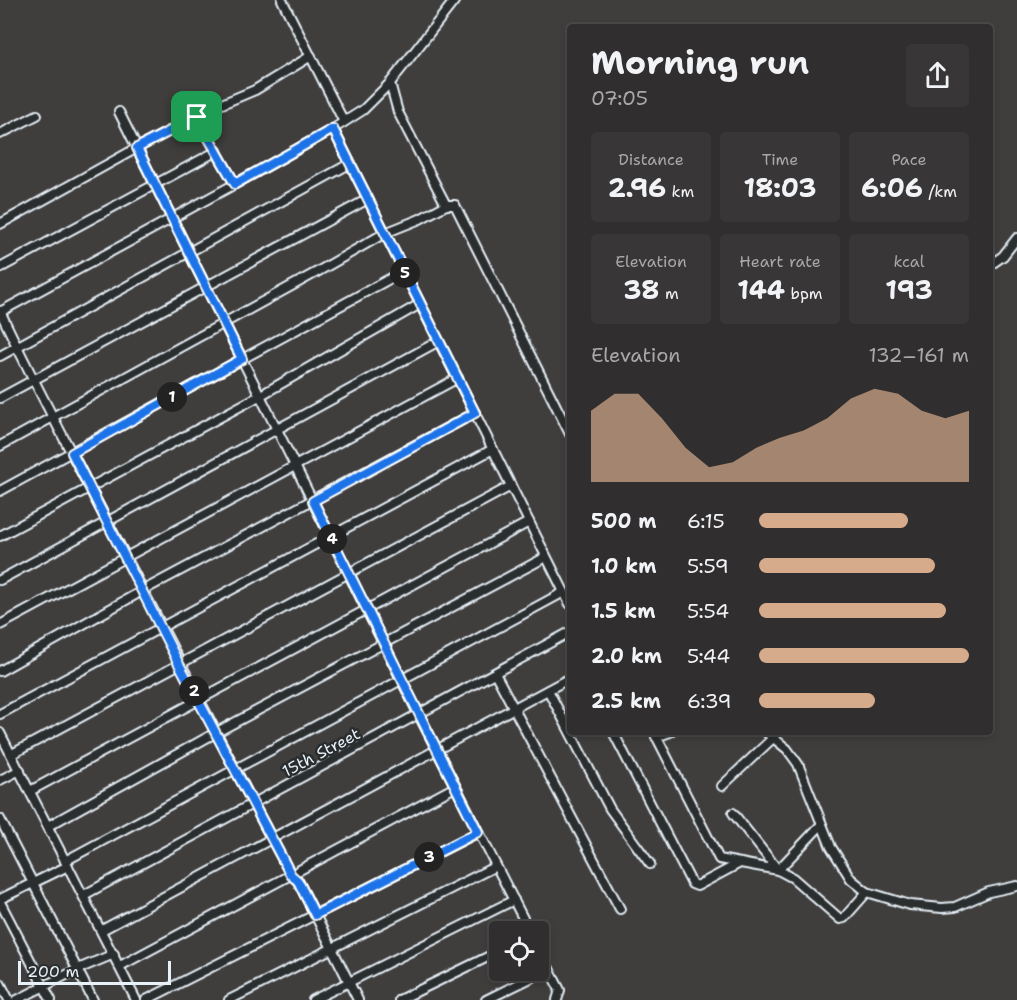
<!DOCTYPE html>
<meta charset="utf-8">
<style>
:root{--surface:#302e2e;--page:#383636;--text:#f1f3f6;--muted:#a8a8aa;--line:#4b4a4a;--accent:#d6ab8b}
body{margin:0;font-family:"Shantell Sans",sans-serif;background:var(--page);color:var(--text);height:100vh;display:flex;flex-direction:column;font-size:22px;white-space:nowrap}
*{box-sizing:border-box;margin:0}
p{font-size:20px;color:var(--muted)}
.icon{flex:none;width:33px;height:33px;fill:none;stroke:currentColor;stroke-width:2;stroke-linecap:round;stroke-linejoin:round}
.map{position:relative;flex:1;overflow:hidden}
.side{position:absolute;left:567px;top:24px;width:426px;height:711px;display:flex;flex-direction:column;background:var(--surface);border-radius:6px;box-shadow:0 3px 9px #0003,0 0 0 2px var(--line)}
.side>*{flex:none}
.buttons{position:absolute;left:489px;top:921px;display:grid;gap:12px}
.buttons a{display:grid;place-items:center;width:60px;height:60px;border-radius:6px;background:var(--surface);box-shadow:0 3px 9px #0003,0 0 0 2px var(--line);font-size:30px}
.scale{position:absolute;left:18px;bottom:15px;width:153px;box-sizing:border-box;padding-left:6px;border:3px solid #e8f1f8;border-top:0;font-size:16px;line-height:21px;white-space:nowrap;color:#e8f1f8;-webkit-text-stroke:4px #2a2d2e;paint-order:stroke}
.pin{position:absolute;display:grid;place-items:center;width:51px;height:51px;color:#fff;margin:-26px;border-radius:12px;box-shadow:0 3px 9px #0006}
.km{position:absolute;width:30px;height:30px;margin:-15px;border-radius:50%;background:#222;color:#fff;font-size:16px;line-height:30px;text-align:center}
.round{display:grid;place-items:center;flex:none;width:63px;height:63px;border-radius:6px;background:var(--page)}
.summary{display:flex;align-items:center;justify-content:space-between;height:102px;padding:0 24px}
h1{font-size:33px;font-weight:700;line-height:45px}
.figures{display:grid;grid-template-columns:repeat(3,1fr);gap:9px;height:102px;padding:6px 24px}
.figures div{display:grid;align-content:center;border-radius:6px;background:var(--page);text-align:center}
.figures b{font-size:26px;font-weight:700}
.figures small{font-size:16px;font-weight:400}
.figures p{font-size:16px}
.chart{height:168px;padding:12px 24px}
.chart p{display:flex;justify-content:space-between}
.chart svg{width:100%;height:108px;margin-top:6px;fill:var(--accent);opacity:.7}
ul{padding:0 24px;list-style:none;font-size:20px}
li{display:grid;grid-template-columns:96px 72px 1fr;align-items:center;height:45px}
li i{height:15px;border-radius:8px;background:var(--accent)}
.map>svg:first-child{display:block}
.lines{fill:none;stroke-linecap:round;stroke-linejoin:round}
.minor-casing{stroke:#e8f1f8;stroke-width:12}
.minor{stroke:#2a2d2e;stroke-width:8}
.route-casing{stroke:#fff;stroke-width:12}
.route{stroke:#1a73e8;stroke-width:8}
.labels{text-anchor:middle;stroke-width:5;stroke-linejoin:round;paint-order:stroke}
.street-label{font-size:16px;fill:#e8f1f8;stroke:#2a2d2e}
</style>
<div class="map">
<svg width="1017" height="1000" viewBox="0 0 1017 1000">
<rect width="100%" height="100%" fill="#403e3d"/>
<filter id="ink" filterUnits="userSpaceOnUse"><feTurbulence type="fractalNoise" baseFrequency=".0167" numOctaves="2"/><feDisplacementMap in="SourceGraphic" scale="12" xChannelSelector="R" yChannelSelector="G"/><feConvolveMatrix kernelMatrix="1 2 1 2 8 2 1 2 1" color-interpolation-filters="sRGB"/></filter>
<g filter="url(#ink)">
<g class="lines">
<defs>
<g id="minor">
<path d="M282 0 344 122"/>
<path d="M390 83 398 112 446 205"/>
<path d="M119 112 419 715 530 932"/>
<path d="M197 117 235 184"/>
<path d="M333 129 570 604"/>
<path d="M0 134 37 115"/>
<path d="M0 224 137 148 217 106 255 90 311 56"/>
<path d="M990 265 1003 256 1017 238"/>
<path d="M0 268 217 151"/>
<path d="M0 311C33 382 71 451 107 521 169 639 228 758 291 875L298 881 358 1000"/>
<path d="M0 312 235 184 333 129 363 110 390 83 455 0"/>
<path d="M0 356 351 163"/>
<path d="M0 398 368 199"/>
<path d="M0 446 317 272 385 233 420 219 446 205H455L570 434"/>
<path d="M0 491 404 271"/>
<path d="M0 536 261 395 420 304"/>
<path d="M0 580 439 341"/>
<path d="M0 625 458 378"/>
<path d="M0 671 142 591 475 413"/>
<path d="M495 673 620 909"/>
<path d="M548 690 610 809 650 864"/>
<path d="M0 714 493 449"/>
<path d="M613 732 692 884 697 886 740 863"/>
<path d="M654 732 719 859 778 870 793 878 840 919 844 918 867 892"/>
<path d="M766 732 787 749 798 764 831 847 851 879 867 892 910 905 942 908 955 907 989 892 1017 886"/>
<path d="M0 733 136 1000"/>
<path d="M656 737 670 732"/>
<path d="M12 754 511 486"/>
<path d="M0 780 20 770"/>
<path d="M722 786 773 738"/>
<path d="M30 791 529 522"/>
<path d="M733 813 778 870"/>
<path d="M0 819 93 1000"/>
<path d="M48 826 217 732 546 557"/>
<path d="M65 861 564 592"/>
<path d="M778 870 821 825"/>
<path d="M84 895 570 632"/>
<path d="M0 899 68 866"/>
<path d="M0 902 51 1000"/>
<path d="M102 930 570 678"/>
<path d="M538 948 560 990 557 1000"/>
<path d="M120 966 455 787"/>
<path d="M0 983 9 1000"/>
<path d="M17 1000 78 969 114 954"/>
<path d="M146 1000 479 832"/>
<path d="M229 1000 496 866"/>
<path d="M313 1000 514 900"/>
<path d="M399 1000 500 951"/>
<path d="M486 1000 549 969"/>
</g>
</defs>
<use href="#minor" class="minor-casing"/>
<use href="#minor" class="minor"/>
</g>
</g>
<g class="lines" filter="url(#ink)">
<defs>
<path id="route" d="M197 117 235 184 333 129 475 413 313 501 478 832 315 915 298 881 291 875 179 664 72 453 242 359 137 148Z"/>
</defs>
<use href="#route" class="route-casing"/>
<use href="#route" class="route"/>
</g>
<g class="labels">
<g class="street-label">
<text transform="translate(321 752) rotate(-28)" y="6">15th Street</text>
</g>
</g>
</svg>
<div class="buttons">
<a><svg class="icon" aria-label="locate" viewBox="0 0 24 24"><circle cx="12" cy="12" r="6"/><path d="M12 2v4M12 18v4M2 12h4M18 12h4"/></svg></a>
</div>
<div class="scale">200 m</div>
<div class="pin" style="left:197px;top:117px;background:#1e9e55"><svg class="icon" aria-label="arrive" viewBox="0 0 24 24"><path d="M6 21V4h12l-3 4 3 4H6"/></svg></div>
<b class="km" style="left:172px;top:397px">1</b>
<b class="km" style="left:194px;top:691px">2</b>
<b class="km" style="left:429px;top:857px">3</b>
<b class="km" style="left:332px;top:539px">4</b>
<b class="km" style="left:405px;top:273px">5</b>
<section class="side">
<div class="summary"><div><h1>Morning run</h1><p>07:05</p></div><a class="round"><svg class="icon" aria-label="share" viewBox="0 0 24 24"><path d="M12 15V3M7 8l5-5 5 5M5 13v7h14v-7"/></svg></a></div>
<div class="figures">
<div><p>Distance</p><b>2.96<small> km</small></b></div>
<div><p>Time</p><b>18:03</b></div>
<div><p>Pace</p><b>6:06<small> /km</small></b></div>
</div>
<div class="figures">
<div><p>Elevation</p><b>38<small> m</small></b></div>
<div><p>Heart rate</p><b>144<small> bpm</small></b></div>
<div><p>kcal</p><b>193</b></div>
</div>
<div class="chart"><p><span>Elevation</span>132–161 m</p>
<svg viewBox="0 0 160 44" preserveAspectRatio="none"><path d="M0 44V15L10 8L20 8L30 18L40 30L50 38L60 36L70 30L80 26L90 23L100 18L110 10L120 6L130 8L140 15L150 18L160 15V44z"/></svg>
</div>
<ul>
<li><b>500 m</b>6:15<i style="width:71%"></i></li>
<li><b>1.0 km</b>5:59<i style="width:84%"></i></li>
<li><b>1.5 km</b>5:54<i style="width:89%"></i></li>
<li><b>2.0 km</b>5:44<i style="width:100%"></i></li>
<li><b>2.5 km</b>6:39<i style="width:55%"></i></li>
</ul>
</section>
</div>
